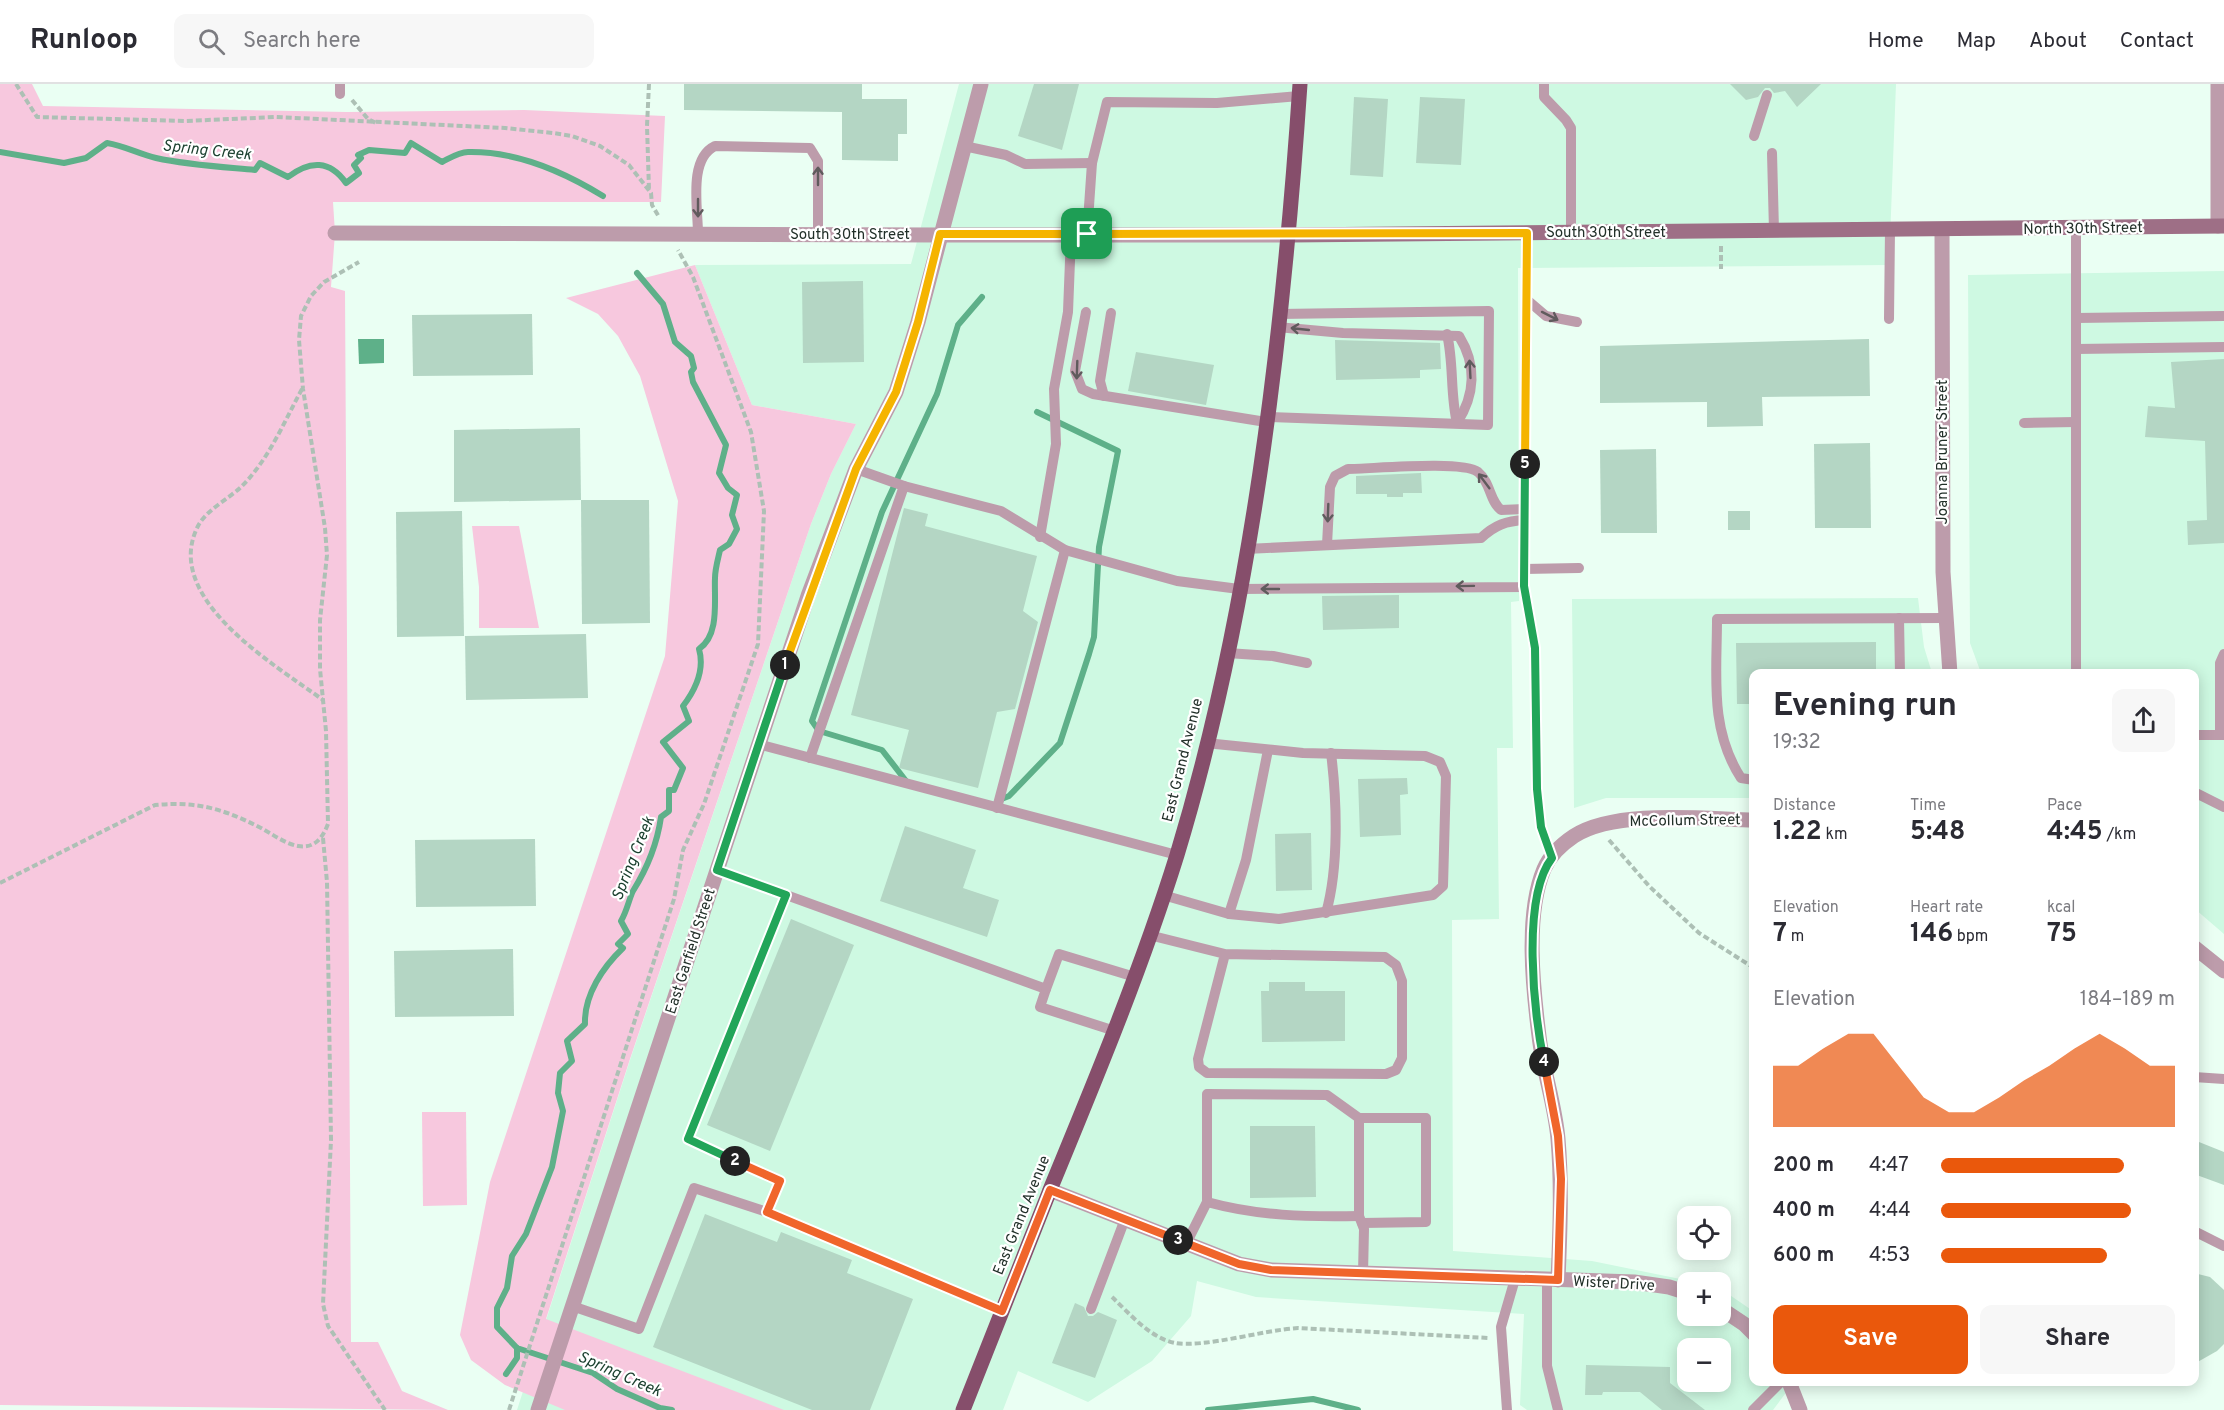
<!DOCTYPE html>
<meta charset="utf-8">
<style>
:root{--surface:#fff;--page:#f7f7f7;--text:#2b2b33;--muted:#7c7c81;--line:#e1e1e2;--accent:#ea580c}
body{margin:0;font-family:Overpass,sans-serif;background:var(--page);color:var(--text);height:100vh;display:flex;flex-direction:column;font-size:22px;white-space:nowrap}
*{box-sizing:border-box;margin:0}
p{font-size:20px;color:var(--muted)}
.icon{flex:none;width:33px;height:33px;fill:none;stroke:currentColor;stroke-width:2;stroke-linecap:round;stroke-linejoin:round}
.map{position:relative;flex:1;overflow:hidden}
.sheet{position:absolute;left:1749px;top:585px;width:450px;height:717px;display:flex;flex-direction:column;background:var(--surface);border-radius:12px;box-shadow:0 3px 15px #0003}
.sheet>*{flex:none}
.controls{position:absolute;left:1677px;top:1122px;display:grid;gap:12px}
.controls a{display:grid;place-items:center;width:54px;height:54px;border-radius:12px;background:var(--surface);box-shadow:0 3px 15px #0003;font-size:30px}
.pin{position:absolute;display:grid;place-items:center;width:51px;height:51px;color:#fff;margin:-26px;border-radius:12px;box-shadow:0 3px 9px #0006}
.km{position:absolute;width:30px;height:30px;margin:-15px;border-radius:50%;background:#222;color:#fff;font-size:16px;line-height:30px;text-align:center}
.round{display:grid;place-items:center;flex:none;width:63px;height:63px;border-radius:12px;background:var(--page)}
.summary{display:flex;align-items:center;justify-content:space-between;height:102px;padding:0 24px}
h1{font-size:33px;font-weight:700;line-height:45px}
.figures{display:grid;grid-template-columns:repeat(3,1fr);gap:9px;height:102px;padding:6px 24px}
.figures div{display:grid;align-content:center}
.figures b{font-size:26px;font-weight:700}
.figures small{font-size:16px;font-weight:400}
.figures p{font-size:16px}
.chart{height:168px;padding:12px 24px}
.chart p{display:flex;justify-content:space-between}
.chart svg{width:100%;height:108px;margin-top:6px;fill:var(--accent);opacity:.7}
.action{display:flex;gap:12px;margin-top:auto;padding:12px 24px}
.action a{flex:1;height:69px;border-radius:12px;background:var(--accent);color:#fff;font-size:24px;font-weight:700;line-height:69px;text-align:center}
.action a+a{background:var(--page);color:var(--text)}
ul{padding:0 24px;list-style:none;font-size:20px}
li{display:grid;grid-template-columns:96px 72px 1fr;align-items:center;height:45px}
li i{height:15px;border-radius:8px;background:var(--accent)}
header{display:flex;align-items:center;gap:36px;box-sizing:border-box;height:84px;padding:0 30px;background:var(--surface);border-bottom:2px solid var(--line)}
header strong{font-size:28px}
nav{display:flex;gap:33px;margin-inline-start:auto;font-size:21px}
.search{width:420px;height:54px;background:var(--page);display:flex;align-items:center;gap:15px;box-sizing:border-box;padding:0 21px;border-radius:12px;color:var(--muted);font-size:22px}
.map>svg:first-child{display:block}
.built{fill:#cef9e2;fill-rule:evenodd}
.green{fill:#f7c8de}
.water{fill:#5eb089}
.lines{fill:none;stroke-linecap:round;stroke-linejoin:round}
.stream{stroke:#5eb089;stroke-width:6}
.building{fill:#b4d6c4}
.path{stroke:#adc0b5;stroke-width:4;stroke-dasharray:6 3;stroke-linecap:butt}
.service{stroke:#bd9cab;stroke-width:10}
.minor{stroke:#bd9cab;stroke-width:15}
.tertiary{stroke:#bd9cab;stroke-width:15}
.secondary{stroke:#9e6f86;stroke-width:15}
.primary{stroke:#864e6b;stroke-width:15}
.oneway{stroke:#605b5d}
.split-1-casing{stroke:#fff;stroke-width:12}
.split-2-casing{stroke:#fff;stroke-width:12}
.split-3-casing{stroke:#fff;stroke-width:12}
.split-4-casing{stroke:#fff;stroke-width:12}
.split-5-casing{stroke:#fff;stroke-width:12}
.split-6-casing{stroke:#fff;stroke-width:12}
.split-1{stroke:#f5b400;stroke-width:8}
.split-2{stroke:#22a559;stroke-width:8}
.split-3{stroke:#f0652b;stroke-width:8}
.split-4{stroke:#f0652b;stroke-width:8}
.split-5{stroke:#22a559;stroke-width:8}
.split-6{stroke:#f5b400;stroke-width:8}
.labels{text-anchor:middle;stroke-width:4.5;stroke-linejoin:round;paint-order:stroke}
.street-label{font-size:15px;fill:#223029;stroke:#fff}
.water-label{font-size:16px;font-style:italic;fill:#1c4130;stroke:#fff}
</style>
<header>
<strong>Runloop</strong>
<div class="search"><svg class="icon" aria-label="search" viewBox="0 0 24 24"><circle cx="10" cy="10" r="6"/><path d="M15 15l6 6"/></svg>Search here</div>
<nav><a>Home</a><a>Map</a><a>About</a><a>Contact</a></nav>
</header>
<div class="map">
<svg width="2224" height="1326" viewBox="0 0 2224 1326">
<rect width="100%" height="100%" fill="#eafff3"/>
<g class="built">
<path d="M959 0H1896L1889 181 1518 184 1519 517 1511 518 1513 664H1497L1499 835 1452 836 1453 1167 1592 1177 1695 1198H1688V1232H1720L1721 1205 1753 1227 1754 1298H1794L1773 1326H1527L1520 1321 1524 1230 1256 1213 1197 1197 1191 1232 1152 1277 1088 1318 1018 1287 1003 1326H517L630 976 811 440 831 390 856 340 752 321 695 181 911 180ZM1688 1264H1720V1298H1688Z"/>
<path d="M2224 187V850L2195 825 2194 590 1981 589 1970 559 1968 191Z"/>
<path d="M1918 514 1924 563 1932 589 1754 590 1753 714H1606L1574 724 1572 515Z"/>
</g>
<g class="green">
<path d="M0 0H32L43 22 347 28 524 26 665 32 661 118H333L335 149 331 203 345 207 351 1258H378L402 1307 448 1326 0 1321Z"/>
<path d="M695 181 752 321 856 340 831 390 811 440 630 975 546 1235 784 1326H565L505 1301 471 1276 460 1251 490 1098 665 572 678 417 640 292 618 252 598 230 566 214Z"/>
<path d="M519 442 539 544H479V503L472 442Z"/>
<path d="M422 1028H466L467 1121 423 1122Z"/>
</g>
<path class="water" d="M358 255H384V279L359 280Z"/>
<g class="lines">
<g class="stream">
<path d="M0 68 64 79 86 74 107 59C125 62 139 70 156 74 188 81 223 83 255 86L260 79 288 93C310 76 330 76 346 99L359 89 354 81 361 74 358 71 369 66 405 69 411 59 442 78C450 74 459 68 468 68 515 67 564 88 603 112"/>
<path d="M637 189 663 220 675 258 691 272 694 284 691 288 693 298 726 361 719 389 728 404 737 411 732 431 737 445 729 460 720 466C718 475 715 485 715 494 714 516 720 551 699 565 705 586 696 605 683 622L689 637 663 658 683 684 674 706H669V727L661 733C657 761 648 783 633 807 629 815 627 827 621 837L628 850 618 860 623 864C603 883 584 911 585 940L567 957 572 977 560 989 558 1009 563 1027 552 1083 526 1150 512 1172 507 1204 497 1224V1243L517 1264 593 1289 617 1305 660 1324 672 1326"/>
<path d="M906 697 882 666 819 647 812 637 882 428 937 310 958 241 982 213"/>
<path d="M999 716 1009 712 1060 659 1089 570 1094 553 1099 463 1118 367 1037 328"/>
<path d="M506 1290 517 1274V1264"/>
<path d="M1208 1326 1313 1315 1358 1326"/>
</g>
</g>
<g class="building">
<path d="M684 0H862V15H907V50H898V77L842 76V28L684 26Z"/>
<path d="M1034 0H1079L1062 66 1018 52Z"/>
<path d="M1730 0H1821L1797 23 1785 7 1774 9 1770 4H1765L1758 13 1746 16Z"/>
<path d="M1354 13 1388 15 1383 93 1350 91Z"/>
<path d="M1420 13 1465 15 1461 81 1416 79Z"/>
<path d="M863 197 864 278 803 279 802 198Z"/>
<path d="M532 230 533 291 413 292 412 231Z"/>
<path d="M1869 255 1870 312 1762 313 1763 342 1707 343V318L1600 319V262Z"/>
<path d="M1335 256 1440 259 1441 285 1420 286V294L1336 296Z"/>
<path d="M1136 268 1214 281 1206 321 1128 307Z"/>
<path d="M2224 275V459L2188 461 2187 437 2207 436 2205 357 2145 353 2148 322 2175 324 2171 278Z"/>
<path d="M580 344 581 416 454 418V346Z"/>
<path d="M1870 359 1871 444H1815L1814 360Z"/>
<path d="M1656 365 1657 449H1601L1600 366Z"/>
<path d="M1421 389 1422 409H1403V413H1387V410H1356V392Z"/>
<path d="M581 416H649L650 539 582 540Z"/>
<path d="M904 424 928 430 925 442 1037 472 1023 527 1038 538 1015 625 997 628 978 704 899 684 909 646 851 631Z"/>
<path d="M462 427 464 552 397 553 396 428Z"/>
<rect x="1728" y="427" width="22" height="19"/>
<path d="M1399 511V544L1323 546 1322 512Z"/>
<path d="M586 550 588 614 466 616 465 552Z"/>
<path d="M1876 558V590H1754V620H1737L1736 559Z"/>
<path d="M1407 694 1408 710 1400 711 1401 751 1360 753 1358 695Z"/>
<path d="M905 742 976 766 963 804 999 816 987 853 880 817Z"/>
<path d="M1311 749 1312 806 1276 807 1275 750Z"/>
<path d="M535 755 536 822 416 823 415 756Z"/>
<path d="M791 835 854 861 770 1067 707 1041Z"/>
<path d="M513 865 514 932 395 933 394 867Z"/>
<path d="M1269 898H1305V907H1345V957L1262 958 1261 907H1269Z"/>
<path d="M1250 1042H1315L1316 1113 1250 1114Z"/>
<path d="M2194 1056 2224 1068V1101L2194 1090Z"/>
<path d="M705 1130 777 1158 781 1148 852 1176 847 1189 913 1215 870 1326H812L653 1263Z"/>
<path d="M2194 1189 2210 1193 2224 1206V1260L2217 1267 2194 1280Z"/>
<path d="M1075 1219 1084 1223 1088 1232H1093L1098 1228 1117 1236 1095 1294 1052 1279Z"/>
<path d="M1586 1281 1670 1283V1299L1705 1326H1662L1640 1308H1603L1602 1311H1585Z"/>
</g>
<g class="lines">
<g class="path">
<path d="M16 0 37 33 185 37 276 33 505 44 553 49 572 52 600 62 629 81 651 109 652 121 659 133"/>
<path d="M649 0 647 42 649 106"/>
<path d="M352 16 368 35 376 39"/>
<path d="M1721 162V185"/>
<path d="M302 305C284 338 269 375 242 402 229 415 207 425 198 442 161 514 275 581 323 616"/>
<path d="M1526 516C1529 532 1534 550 1535 566 1538 624 1527 702 1546 756"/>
<path d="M323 754 327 798 331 1056 323 1220 328 1242 385 1326"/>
<path d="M1609 756 1649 802 1699 849 1754 884"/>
<path d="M0 799 155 721C197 717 224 725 261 744 272 750 286 760 298 762 315 765 323 753 328 740L326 647 320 585V536L327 471 325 444 303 305 299 256 301 232 311 212 324 198 359 178"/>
<path d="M1112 1213C1129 1229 1150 1254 1175 1259 1204 1264 1264 1246 1298 1244L1489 1254"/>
<path d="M509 1326 674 815 683 766 704 720 758 560 764 427 751 348 693 193 678 166"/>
</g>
<g class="service">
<path d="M340 0V10"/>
<path d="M1544 0V13L1566 36 1571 44V149"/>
<path d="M1754 52 1767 11"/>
<path d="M964 62 1006 71 1025 80 1092 79"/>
<path d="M1772 69 1774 147"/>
<path d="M698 150C698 124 688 75 715 62L810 64 818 77V150"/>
<path d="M1087 151 1092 79 1107 18 1217 19 1299 12"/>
<path d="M1526 215 1546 232 1577 238"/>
<path d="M1086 228 1075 287 1082 305 1093 310 1266 338"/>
<path d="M2076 234 2224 232"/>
<path d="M1889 235 1890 146"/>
<path d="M1277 243 1343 249 1459 252C1477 281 1475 311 1457 339"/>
<path d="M1447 250C1454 280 1450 310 1457 339"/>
<path d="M2076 265 2224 263"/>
<path d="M1104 312 1100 297 1111 229"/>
<path d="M1268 333 1488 341 1489 227 1279 230"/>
<path d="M2024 339 2076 338"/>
<path d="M856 385 904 402 1001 427 1065 466 1177 497 1239 505 1524 503 1527 149"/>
<path d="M1040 453 1056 360 1054 305 1068 228 1071 151"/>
<path d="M1327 461 1330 403 1335 392 1348 385C1371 385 1463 376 1478 388 1491 399 1489 416 1501 426L1525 425"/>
<path d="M1246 465 1481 454C1495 441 1506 437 1525 436"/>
<path d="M1524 485 1579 484"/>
<path d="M1899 534 1900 590"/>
<path d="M1227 569 1273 572 1307 579"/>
<path d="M2076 590V144"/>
<path d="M2194 651H2224"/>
<path d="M2220 651V579L2224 570"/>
<path d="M758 660 1177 771"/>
<path d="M810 674 904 402"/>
<path d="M1754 696 1741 694C1709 645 1717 591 1717 535L1945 534"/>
<path d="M2194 708 2224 723"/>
<path d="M997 724 1065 466"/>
<path d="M717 786 1046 905 1040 923 1115 947"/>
<path d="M1163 811 1229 830 1279 835 1433 811 1443 802 1446 692 1440 678 1425 672 1303 669 1206 659"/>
<path d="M1326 829C1339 783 1337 717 1331 669"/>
<path d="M1229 830 1246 776 1268 666"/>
<path d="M1149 851 1225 870 1385 873 1396 881 1402 897V974L1396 986 1386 990 1207 989 1199 983 1198 975 1225 870"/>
<path d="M1046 905 1059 870 1135 893"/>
<path d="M2194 993 2224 995"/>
<path d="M1359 1034H1426V1138L1362 1139"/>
<path d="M1207 1118C1258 1132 1306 1133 1359 1132"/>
<path d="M767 1128 780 1097 688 1055 786 811"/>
<path d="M2194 1147 2224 1162"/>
<path d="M1186 1160 1207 1118V1010L1327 1011 1359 1034V1132L1364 1145 1363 1190"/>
<path d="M1547 1196V1282L1558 1326"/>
<path d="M572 1222 639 1245 694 1104 767 1128 1002 1227"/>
<path d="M1091 1225 1125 1135"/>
<path d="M1507 1326 1501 1243 1515 1195"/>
<path d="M1753 1326 1781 1298"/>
</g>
<g class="minor">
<path d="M2218 0V142"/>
<path d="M1942 146 1943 488 1950 590"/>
<path d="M335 149 940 151"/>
<path d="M2194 863 2224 887"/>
<path d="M1050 1106 1239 1180 1271 1186 1634 1198 1669 1203 1688 1209"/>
<path d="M1558 1196C1560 1149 1562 1102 1558 1055 1555 1020 1543 987 1539 952 1533 904 1525 830 1544 785 1550 771 1562 760 1574 752 1616 725 1704 735 1754 736"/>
<path d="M1720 1224 1744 1240 1754 1250"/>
<path d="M1789 1298 1800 1326"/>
</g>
<g class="tertiary">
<path d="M940 151H1290"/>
<path d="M538 1326 808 512 856 385 896 308 918 238 981 0"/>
</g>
<path class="secondary" d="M1290 151 2224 142"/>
<path class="primary" d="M963 1326C993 1251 1022 1176 1052 1101 1097 992 1142 883 1177 771 1251 527 1283 254 1300 0"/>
</g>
<defs><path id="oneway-shaft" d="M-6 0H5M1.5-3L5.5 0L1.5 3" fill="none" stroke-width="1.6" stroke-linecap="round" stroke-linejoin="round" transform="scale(1.5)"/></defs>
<g class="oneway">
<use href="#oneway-shaft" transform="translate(818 92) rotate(-90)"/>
<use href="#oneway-shaft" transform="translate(698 124) rotate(90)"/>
<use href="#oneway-shaft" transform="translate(1550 232) rotate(27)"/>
<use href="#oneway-shaft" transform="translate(1300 245) rotate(-174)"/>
<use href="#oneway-shaft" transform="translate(1470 285) rotate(-93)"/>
<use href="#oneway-shaft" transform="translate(1077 286) rotate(92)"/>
<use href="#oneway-shaft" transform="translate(1484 397) rotate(-127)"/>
<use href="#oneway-shaft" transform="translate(1328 429) rotate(92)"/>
<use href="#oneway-shaft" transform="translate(1465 502) rotate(179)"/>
<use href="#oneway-shaft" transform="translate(1270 505) rotate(180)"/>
</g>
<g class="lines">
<defs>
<path id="split-1" d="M785 581 856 385 896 308 918 238 940 150H1087"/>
<path id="split-2" d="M735 1077 688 1055 786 811 717 786 785 581"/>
<path id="split-3" d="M735 1077 780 1097 767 1128 1002 1227 1050 1106 1178 1156"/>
<path id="split-4" d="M1178 1156 1239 1180 1271 1186 1558 1196 1561 1095 1558 1052 1544 978"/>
<path id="split-5" d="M1525 380 1524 502 1535 564 1537 705 1541 743 1552 774C1521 814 1534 929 1544 978"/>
<path id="split-6" d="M1087 150 1527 149 1525 380"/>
</defs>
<use href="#split-1" class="split-1-casing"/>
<use href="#split-2" class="split-2-casing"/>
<use href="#split-3" class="split-3-casing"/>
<use href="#split-4" class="split-4-casing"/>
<use href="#split-5" class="split-5-casing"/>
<use href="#split-6" class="split-6-casing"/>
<use href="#split-1" class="split-1"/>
<use href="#split-2" class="split-2"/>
<use href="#split-3" class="split-3"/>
<use href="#split-4" class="split-4"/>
<use href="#split-5" class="split-5"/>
<use href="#split-6" class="split-6"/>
</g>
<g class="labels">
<g class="street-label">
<text transform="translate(2083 144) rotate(-1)" y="5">North 30th Street</text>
<text x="1606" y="153">South 30th Street</text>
<text x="850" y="155">South 30th Street</text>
<text transform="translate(1942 368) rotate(-90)" y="5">Joanna Bruner Street</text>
<text transform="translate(1182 676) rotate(-76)" y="5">East Grand Avenue</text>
<text transform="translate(1685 736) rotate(-1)" y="5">McCollum Street</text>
<text transform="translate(690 867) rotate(-72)" y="5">East Garfield Street</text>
<text transform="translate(1021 1131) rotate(-68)" y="5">East Grand Avenue</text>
<text transform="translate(1614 1199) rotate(3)" y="5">Wister Drive</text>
</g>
<g class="water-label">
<text transform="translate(207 65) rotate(6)" y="6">Spring Creek</text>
<text transform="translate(632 774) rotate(-68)" y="6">Spring Creek</text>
<text transform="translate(620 1289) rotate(24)" y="6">Spring Creek</text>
</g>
</g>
</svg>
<div class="controls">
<a><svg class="icon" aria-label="locate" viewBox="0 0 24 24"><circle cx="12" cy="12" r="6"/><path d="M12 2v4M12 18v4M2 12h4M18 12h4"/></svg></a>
<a>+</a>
<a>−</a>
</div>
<div class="pin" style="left:1087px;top:150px;background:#1e9e55"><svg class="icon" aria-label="arrive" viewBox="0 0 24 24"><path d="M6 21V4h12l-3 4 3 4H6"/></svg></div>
<b class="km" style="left:785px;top:581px">1</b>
<b class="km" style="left:735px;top:1077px">2</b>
<b class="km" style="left:1178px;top:1156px">3</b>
<b class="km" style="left:1544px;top:978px">4</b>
<b class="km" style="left:1525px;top:380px">5</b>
<section class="sheet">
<div class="summary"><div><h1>Evening run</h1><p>19:32</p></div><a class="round"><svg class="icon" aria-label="share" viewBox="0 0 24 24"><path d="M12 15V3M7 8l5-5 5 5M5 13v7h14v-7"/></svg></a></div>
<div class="figures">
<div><p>Distance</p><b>1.22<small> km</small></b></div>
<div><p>Time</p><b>5:48</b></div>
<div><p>Pace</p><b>4:45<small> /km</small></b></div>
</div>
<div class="figures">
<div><p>Elevation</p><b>7<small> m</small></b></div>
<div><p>Heart rate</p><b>146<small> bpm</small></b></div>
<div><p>kcal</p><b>75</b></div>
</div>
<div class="chart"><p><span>Elevation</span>184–189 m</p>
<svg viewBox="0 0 160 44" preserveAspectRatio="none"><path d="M0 44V19L10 19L20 12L30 6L40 6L50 19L60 32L70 38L80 38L90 32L100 25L110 19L120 12L130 6L140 12L150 19L160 19V44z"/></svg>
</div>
<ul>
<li><b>200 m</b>4:47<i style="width:78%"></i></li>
<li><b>400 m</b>4:44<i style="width:81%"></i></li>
<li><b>600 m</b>4:53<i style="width:71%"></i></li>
</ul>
<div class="action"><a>Save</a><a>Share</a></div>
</section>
</div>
